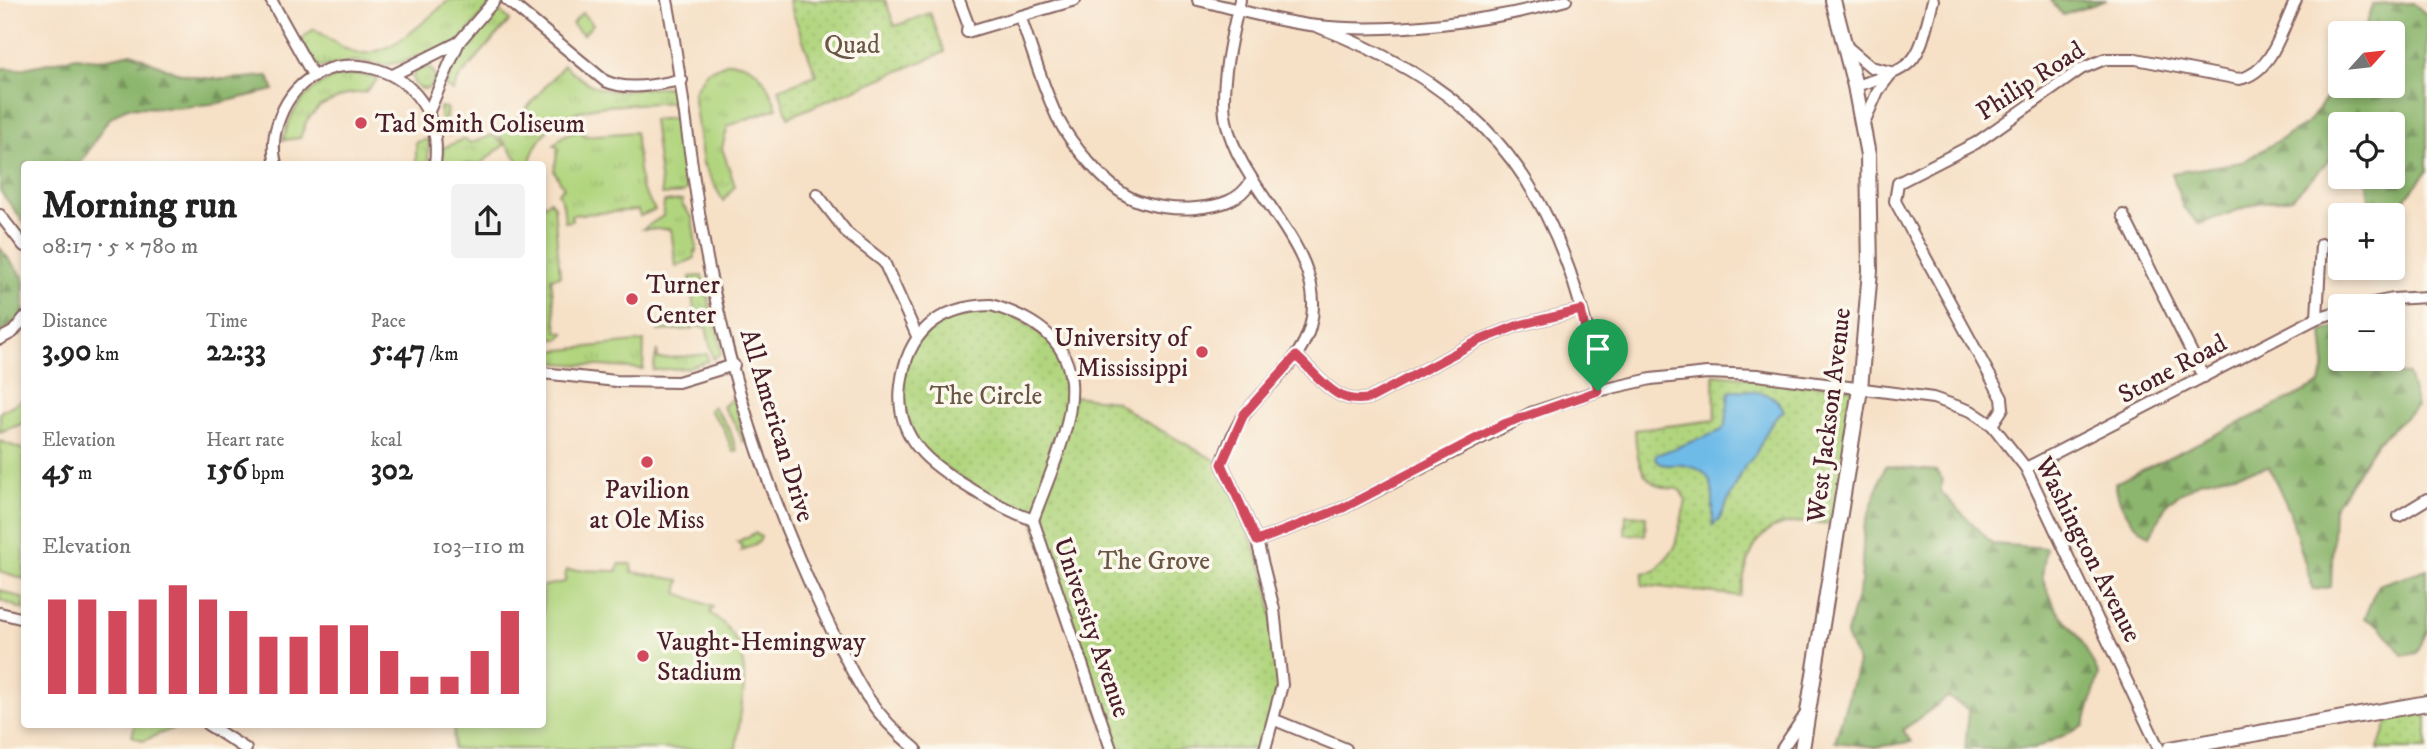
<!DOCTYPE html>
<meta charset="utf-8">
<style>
:root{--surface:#fff;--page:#f2f2f2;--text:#222;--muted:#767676;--accent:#d1495b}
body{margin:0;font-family:"IM FELL DW Pica",serif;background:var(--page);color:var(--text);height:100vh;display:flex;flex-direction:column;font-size:26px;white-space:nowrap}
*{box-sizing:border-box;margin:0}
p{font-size:23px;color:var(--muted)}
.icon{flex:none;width:38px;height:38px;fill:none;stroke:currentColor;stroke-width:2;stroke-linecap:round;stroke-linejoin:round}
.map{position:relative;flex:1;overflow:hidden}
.details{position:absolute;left:21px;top:161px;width:525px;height:567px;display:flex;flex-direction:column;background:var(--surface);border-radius:7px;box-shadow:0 4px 10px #0003}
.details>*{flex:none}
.needle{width:46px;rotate:63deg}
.buttons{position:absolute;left:2328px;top:21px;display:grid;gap:14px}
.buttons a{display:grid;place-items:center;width:77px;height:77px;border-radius:7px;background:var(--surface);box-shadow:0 4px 10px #0003;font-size:35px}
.pin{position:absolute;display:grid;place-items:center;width:60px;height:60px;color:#fff;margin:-72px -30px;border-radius:50% 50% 50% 0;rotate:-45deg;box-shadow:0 0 7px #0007}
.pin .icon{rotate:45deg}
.round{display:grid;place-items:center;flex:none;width:74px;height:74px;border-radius:7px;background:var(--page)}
.summary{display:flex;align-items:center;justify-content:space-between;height:119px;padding:0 21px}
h1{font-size:38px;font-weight:700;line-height:52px}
.metrics{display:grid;grid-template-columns:repeat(3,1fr);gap:10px;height:119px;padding:7px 21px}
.metrics div{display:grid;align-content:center}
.metrics b{font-size:30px;font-weight:700}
.metrics small{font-size:19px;font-weight:400}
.metrics p{font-size:19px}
.chart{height:196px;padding:14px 21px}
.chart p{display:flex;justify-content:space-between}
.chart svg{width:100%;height:126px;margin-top:7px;stroke:var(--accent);stroke-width:6}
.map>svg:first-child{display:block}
.grass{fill:url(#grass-tufts);stroke:#7e7a54;stroke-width:2}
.forest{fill:url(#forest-firs);stroke:#6b6a4c;stroke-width:2}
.park{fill:url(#park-dots);stroke:#7e7a54;stroke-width:2}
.garden{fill:url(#garden-furrows);stroke:#7e7a54;stroke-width:2}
.pitch{fill:#b1d57e;stroke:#7e7a54;stroke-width:2}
.water{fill:#6ebbe8;stroke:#5c6d8a;stroke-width:2}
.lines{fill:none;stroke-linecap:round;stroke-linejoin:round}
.minor-casing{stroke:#866361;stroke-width:14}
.major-casing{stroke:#866361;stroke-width:18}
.minor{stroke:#fff;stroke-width:10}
.major{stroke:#fff;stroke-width:14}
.route-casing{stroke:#fff;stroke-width:14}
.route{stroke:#d1495b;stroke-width:9}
.poi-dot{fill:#d1495b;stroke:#fbf7ec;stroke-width:2.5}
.labels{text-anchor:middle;stroke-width:7;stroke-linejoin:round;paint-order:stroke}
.park-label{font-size:26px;fill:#695644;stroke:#fbf7ec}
.street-label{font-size:26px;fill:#4a1f2b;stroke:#fbf7ec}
.poi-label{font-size:26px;fill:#4a1f2b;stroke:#fbf7ec;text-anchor:start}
</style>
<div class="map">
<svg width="2427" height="749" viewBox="0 0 2427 749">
<defs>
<pattern id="grass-tufts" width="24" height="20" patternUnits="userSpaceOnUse" patternTransform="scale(1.75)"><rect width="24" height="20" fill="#b1d57e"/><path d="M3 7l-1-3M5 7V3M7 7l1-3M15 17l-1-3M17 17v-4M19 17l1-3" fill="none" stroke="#9ab66d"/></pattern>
<pattern id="forest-firs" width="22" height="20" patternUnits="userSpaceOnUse" patternTransform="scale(1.75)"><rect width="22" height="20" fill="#8cb66d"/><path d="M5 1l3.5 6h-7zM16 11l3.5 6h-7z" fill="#74935a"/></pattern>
<pattern id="park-dots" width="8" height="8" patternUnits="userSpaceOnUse" patternTransform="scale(1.75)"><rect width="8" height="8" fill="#b1d57e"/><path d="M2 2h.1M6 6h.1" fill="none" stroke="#9ab66d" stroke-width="1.8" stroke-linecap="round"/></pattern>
<pattern id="garden-furrows" width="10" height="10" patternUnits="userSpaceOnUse" patternTransform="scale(1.75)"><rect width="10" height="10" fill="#b1d57e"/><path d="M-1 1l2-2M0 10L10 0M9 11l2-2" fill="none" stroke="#9ab66d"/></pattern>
</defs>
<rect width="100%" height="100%" fill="#fbf7ec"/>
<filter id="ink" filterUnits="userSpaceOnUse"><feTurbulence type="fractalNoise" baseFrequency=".0143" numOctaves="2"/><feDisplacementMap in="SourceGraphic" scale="14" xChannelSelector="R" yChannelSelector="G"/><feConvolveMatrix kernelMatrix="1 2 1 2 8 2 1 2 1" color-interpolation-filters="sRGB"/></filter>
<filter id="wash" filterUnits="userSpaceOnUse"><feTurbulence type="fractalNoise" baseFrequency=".00686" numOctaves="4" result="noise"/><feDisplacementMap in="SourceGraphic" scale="28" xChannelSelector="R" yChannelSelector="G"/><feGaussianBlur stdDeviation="1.57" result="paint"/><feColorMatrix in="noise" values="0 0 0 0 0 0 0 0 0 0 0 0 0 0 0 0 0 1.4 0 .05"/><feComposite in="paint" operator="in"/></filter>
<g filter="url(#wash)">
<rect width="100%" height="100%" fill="#f6e0c6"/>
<g class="grass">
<path d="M449 0H485L491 4 459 42 402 62 384 65 354 61 318 68 300 40 314 29C327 36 344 51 357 53 391 57 425 20 449 0Z"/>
<path d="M497 9 510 20 459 78 453 91 445 86C458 55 474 33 497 9Z"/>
<path d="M729 62C759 62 767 83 777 108L728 126 722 148 735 186 723 201 703 164 693 93 707 71Z"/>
<path d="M564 65C609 105 617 87 668 87L677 95 674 108 671 102C615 107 547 97 529 164H521L498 134 519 117Z"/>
<circle cx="424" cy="78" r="11"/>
<path d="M343 75H362L378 79 365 92 347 94 320 106 307 120 300 138 283 140C291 107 309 84 343 75Z"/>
<path d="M440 107 447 108 445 123 455 128 452 134 448 135 441 128Z"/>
<path d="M674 118 681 123 688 188 683 193 662 195 653 120Z"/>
<path d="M579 129H582L584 136 635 132 641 188 655 210 640 216 638 210 571 215 572 221 565 222 563 204 558 192 564 188 554 171 558 148 554 145 563 136Z"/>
<path d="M493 135 504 145 480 164H441L443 148 463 139 471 143Z"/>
<path d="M429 139 428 164H416V142Z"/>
<path d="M550 200 554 206 560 276 551 278 557 331 565 333 560 339H543L542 202 545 205Z"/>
<path d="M683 200 682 205 692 217 697 251 694 252 695 258 676 267 671 229H643L663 216 664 202Z"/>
<path d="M702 276 720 341 721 353 713 359 706 327H696L690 277Z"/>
<path d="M692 319 693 329 658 331V323Z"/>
<path d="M644 341 643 369 543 362V352Z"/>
<path d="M657 350 658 359 707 354 708 361 686 368 653 370Z"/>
<path d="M733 397 746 441 743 442 736 425 723 407Z"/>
<path d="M24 399V423L0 432V412Z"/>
<path d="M713 406 729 428 737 451 733 452 723 427 709 410Z"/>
<path d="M755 533 761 537 759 542 741 551 742 546 737 542Z"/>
<path d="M0 590 24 599V610L0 600Z"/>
<path d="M135 725V724L181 725 143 741 132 736Z"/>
</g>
<g class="forest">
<path d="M2050 0H2107L2063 15Z"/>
<path d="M2413 3 2427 15V171L2397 210 2370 208 2366 177H2392V124H2340V149L2292 198 2258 203 2199 224 2183 207 2172 173 2242 162 2308 123 2340 80V86H2392V33H2363L2373 5Z"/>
<path d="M132 53C191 81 203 82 268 76L274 90 219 103 176 108 127 107 108 120 80 164H24V222L0 191V68L20 69 76 57 98 60Z"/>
<path d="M0 248 24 278V311L19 322 0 333Z"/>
<path d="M2340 326V359H2376L2382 373 2408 374 2417 407 2377 442 2334 508 2331 587 2313 590 2289 510 2269 467 2200 481 2168 502 2150 536C2131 525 2118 504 2115 483L2320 384 2325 363 2322 332Z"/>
<path d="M1885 466 1936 471 1943 480 1940 491 1993 544 2046 548 2042 577 2056 609 2080 638 2099 675 2084 726 2034 749H1965L1969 710 1948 697 1903 730 1911 742 1875 747 1835 742 1858 663 1846 636 1861 582 1864 528Z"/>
<path d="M2427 569V631L2417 653 2403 656 2380 626 2364 618 2378 585Z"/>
</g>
<g class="park">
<path d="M788 0H885L895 26 930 13 945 52 788 117 779 89 816 75Z"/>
<path d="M1004 309 1058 345 1073 396 1115 401 1142 420 1222 464 1267 580 1282 685 1265 749H1111L1033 520 1013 512 919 450 900 396 910 346 955 311Z"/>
<path d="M1714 374 1860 389 1839 525C1771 516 1752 526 1740 596L1642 585 1643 573 1655 571 1674 549 1686 501 1680 490C1674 488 1668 489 1663 487 1638 481 1636 451 1635 430L1715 420Z"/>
<path d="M2427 712V749H2378L2388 720Z"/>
</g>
<path class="garden" d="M1626 515 1646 516 1645 535 1625 534Z"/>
<g class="pitch">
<path d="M582 13 593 24 583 35 572 24Z"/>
<path d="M0 441 24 450V579L0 571Z"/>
<path d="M619 564H631L632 572 680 580 677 593 713 607 710 613C761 647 741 696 736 749H453L454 727 442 725 542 724 543 586 565 582 566 570 617 571Z"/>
</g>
<path class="water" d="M1736 390C1755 391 1776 391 1784 411 1764 424 1763 451 1745 466L1719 520 1713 525C1712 496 1720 470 1683 465 1676 464 1669 466 1661 464L1655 458 1656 455 1721 431 1726 424 1729 392Z"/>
</g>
<g filter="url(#ink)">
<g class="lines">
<defs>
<g id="minor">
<path d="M271 0 314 77"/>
<path d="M507 0 605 81C630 92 656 84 682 80"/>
<path d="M667 0C685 92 691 186 711 278 735 393 772 504 822 610 850 667 864 708 916 749"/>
<path d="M959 0 968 24 967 32 1075 0"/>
<path d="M1198 0C1237 9 1278 22 1318 26 1391 34 1495 21 1566 0"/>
<path d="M1240 0C1232 33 1219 88 1226 121 1241 193 1331 252 1310 327 1301 361 1268 384 1247 411 1235 426 1228 446 1222 464L1257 541 1274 609 1282 685 1265 749"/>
<path d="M1020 16C1032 49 1042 85 1057 117 1070 143 1106 187 1133 199 1152 207 1176 210 1196 208 1219 206 1240 201 1251 181"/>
<path d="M1316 26C1456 80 1535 151 1578 297 1585 322 1599 365 1598 391"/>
<path d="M459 42 495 0"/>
<path d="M1845 45 1871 67 1891 72"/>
<path d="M393 75 459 42 429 111"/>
<path d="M1855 86C1920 66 1917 64 1933 0"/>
<path d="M1863 125 1878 91 1891 74"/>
<path d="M276 164C272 149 274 132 280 117 314 28 448 62 435 164"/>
<path d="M817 194 848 234 884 262 917 336"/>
<path d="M0 215 24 246"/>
<path d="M2123 215 2204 377"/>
<path d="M991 305C1117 342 1065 433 1033 520 1003 509 939 474 919 449 903 430 898 409 901 385 907 333 938 306 991 305Z"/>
<path d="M2358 306 2393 299 2427 297"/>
<path d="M2317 318 2321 244"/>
<path d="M0 339 13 332 24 318"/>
<path d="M1296 356C1320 377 1336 407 1371 398L1478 341 1519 325 1581 310"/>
<path d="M542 373 616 381 678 382 734 365"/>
<path d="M1992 425 2003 408 2002 398 1895 201 1898 183 1976 143 2081 69 2105 59H2136L2239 79C2273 73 2282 27 2296 0"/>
<path d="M2026 468 2317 318 2340 311"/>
<path d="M2399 516 2427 499"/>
<path d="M1033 520 1111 749"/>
<path d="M1257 541 1343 508 1531 413 1598 391 1651 379 1707 373 1757 375 1933 398 1971 411 1992 425 2026 468 2159 749"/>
<path d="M0 613 24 619"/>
<path d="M1275 720 1346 749"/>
<path d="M207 724 246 749"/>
<path d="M1782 749 1807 712"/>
</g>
<g id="major">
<path d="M1802 749 1860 389 1870 270 1868 155 1855 86 1833 0"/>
<path d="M2170 749 2427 703"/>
</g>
</defs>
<use href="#minor" class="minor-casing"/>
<use href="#major" class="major-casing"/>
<use href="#minor" class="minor"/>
<use href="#major" class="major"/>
</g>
</g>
<g class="lines" filter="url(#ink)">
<defs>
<path id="route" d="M1581 310 1598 391 1504 424 1343 508 1257 541 1222 464 1244 414 1296 356C1320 377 1336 407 1371 398L1478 341 1519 325Z"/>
</defs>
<use href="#route" class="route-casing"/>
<use href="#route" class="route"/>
</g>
<g class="poi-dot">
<circle cx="361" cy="123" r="7"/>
<circle cx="632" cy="299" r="7"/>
<circle cx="1202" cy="352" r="7"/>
<circle cx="647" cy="462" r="7"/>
<circle cx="643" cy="656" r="7"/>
</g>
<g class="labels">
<g class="park-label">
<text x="852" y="53">Quad</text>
<text x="986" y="404">The Circle</text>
<text x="1154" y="569">The Grove</text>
</g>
<g class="street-label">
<text transform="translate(2030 80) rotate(-33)" y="9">Philip Road</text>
<text transform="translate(2172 368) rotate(-28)" y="9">Stone Road</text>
<text transform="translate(1828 415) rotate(-83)" y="9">West Jackson Avenue</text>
<text transform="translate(778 425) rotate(73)" y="9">All American Drive</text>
<text transform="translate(2089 549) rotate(63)" y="9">Washington Avenue</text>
<text transform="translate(1093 627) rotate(71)" y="9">University Avenue</text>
</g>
<g class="poi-label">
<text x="375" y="132">Tad Smith Coliseum</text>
<text x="646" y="293">Turner<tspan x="646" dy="30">Center</tspan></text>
<text x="1188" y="346" text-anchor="end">University of<tspan x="1188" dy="30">Mississippi</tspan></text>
<text x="647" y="498" text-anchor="middle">Pavilion<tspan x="647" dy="30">at Ole Miss</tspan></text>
<text x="657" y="650">Vaught-Hemingway<tspan x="657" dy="30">Stadium</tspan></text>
</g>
</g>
</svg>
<div class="buttons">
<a><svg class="needle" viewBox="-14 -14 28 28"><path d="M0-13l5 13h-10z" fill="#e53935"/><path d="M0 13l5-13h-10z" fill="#767676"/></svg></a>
<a><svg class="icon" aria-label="locate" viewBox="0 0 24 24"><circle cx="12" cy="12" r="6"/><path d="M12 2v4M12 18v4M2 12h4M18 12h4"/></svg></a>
<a>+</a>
<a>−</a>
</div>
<div class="pin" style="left:1598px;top:391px;background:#1e9e55"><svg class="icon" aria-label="arrive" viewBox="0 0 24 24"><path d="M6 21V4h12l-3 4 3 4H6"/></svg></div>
<section class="details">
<div class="summary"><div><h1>Morning run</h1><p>08:17 · 5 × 780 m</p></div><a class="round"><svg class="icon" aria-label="share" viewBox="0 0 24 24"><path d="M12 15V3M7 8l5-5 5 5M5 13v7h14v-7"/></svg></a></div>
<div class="metrics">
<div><p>Distance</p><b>3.90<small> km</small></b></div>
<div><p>Time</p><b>22:33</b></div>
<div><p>Pace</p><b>5:47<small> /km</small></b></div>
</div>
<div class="metrics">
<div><p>Elevation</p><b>45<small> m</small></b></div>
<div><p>Heart rate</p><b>156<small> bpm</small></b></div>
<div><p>kcal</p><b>302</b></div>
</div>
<div class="chart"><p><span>Elevation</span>103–110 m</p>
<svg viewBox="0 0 160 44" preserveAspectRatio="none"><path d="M5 44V11M15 44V11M25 44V15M35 44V11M45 44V6M55 44V11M65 44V15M75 44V24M85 44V24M95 44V20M105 44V20M115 44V29M125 44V38M135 44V38M145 44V29M155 44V15"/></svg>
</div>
</section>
</div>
